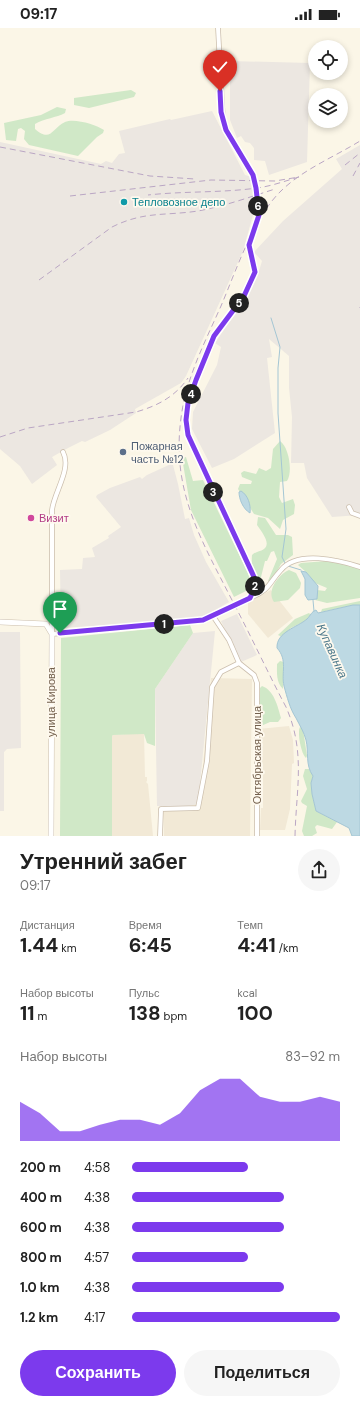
<!DOCTYPE html>
<html lang="ru">
<meta charset="utf-8">
<style>
:root{--surface:#fff;--page:#f6f6f6;--text:#222;--muted:#767676;--accent:#7c3aed}
body{margin:0;font-family:"DM Sans",sans-serif;background:var(--page);color:var(--text);height:100vh;display:flex;flex-direction:column;font-size:15px;white-space:nowrap}
*{box-sizing:border-box;margin:0}
p{font-size:13px;color:var(--muted)}
.icon{flex:none;width:22px;height:22px;fill:none;stroke:currentColor;stroke-width:2;stroke-linecap:round;stroke-linejoin:round}
.map{position:relative;height:808px;overflow:hidden}
.sheet{display:flex;flex-direction:column;background:var(--surface);flex:1}
.sheet>*{flex:none}
.buttons{position:absolute;left:308px;top:12px;display:grid;gap:8px}
.buttons a{display:grid;place-items:center;width:40px;height:40px;border-radius:50%;background:var(--surface);box-shadow:0 2px 6px #0003;font-size:20px}
.pin{position:absolute;display:grid;place-items:center;width:34px;height:34px;color:#fff;margin:-41px -17px;border-radius:50% 50% 50% 0;rotate:-45deg;box-shadow:0 0 4px #0007}
.pin .icon{rotate:45deg}
.km{position:absolute;width:20px;height:20px;margin:-10px;border-radius:50%;background:#222;color:#fff;font-size:11px;line-height:20px;text-align:center}
.round{display:grid;place-items:center;flex:none;width:42px;height:42px;border-radius:21px;background:var(--page)}
.summary{display:flex;align-items:center;justify-content:space-between;height:68px;padding:0 20px}
h1{font-size:22px;font-weight:700;line-height:30px}
.stats{display:grid;grid-template-columns:repeat(3,1fr);gap:6px;height:68px;padding:4px 20px}
.stats div{display:grid;align-content:center}
.stats b{font-size:20px;font-weight:700}
.stats small{font-size:11px;font-weight:400}
.stats p{font-size:11px}
.chart{height:112px;padding:8px 20px}
.chart p{display:flex;justify-content:space-between}
.chart svg{width:100%;height:72px;margin-top:4px;fill:var(--accent);opacity:.7}
.button{display:flex;gap:8px;margin-top:auto;padding:8px 20px}
.button a{flex:1;height:46px;border-radius:24px;background:var(--accent);color:#fff;font-size:16px;font-weight:700;line-height:46px;text-align:center}
.button a+a{background:var(--page);color:var(--text)}
ul{padding:0 20px;list-style:none;font-size:13px}
li{display:grid;grid-template-columns:64px 48px 1fr;align-items:center;height:30px}
li i{height:10px;border-radius:5px;background:var(--accent)}
.status{display:flex;justify-content:space-between;align-items:center;height:28px;padding:0 20px;background:var(--surface);direction:ltr}
.status svg{height:11px;fill:currentColor}
.map>svg:first-child{display:block}
.residential{fill:#f2e9d6}
.industrial{fill:#ece7e1}
.green{fill:#d0e8c7}
.water{fill:#bdd9e3;stroke:#a4c6d4}
.lines{fill:none;stroke-linecap:round;stroke-linejoin:round}
.stream{stroke:#a4c6d4;stroke-width:1}
.minor-casing{stroke:#ccbfae;stroke-width:5.5}
.tertiary-casing{stroke:#ccbfae;stroke-width:6}
.minor{stroke:#fff;stroke-width:4}
.tertiary{stroke:#fff;stroke-width:5}
.rail{stroke:#baa6c4;stroke-width:1;stroke-dasharray:6 4;stroke-linecap:butt}
.route-casing{stroke:#fff;stroke-width:8}
.route{stroke:#7c3aed;stroke-width:5}
.culture-dot{fill:#0f9aa8;stroke:#fef9ee;stroke-width:1.5}
.service-dot{fill:#5c6f8a;stroke:#fef9ee;stroke-width:1.5}
.hotel-dot{fill:#d1479c;stroke:#fef9ee;stroke-width:1.5}
.labels{text-anchor:middle;stroke-width:3.5;stroke-linejoin:round;paint-order:stroke}
.culture-label{font-size:11px;fill:#0d838f;stroke:#fef9ee;text-anchor:start}
.service-label{font-size:11px;fill:#4e5e75;stroke:#fef9ee;text-anchor:start}
.hotel-label{font-size:11px;fill:#b23c85;stroke:#fef9ee;text-anchor:start}
.street-label{font-size:11px;fill:#73604d;stroke:#fef9ee}
.water-label{font-size:12px;font-style:italic;fill:#4c788b;stroke:#fef9ee}
</style>
<div class="status"><b>09:17</b><svg viewBox="0 0 49 12"><path d="M0 12V9h3v3zM5 12V6h3v6zM10 12V3h3v9zM15 12V0h3v12zM26 1h20v11H26zM47 4h2v5h-2z"/></svg></div>
<div class="map">
<svg width="360" height="808" viewBox="0 0 360 808">
<rect width="100%" height="100%" fill="#fbf6e7"/>
<g class="residential">
<path d="M271 562 293 590 268 610 248 586V574Z"/>
<path d="M211 650 252 651 250 808H164L163 778H189L201 759Z"/>
<path d="M289 698 293 712 294 735 292 736 290 781 285 802H260L261 780H263V736L261 735 258 701Z"/>
<path d="M144 705 145 749H147V753L146 754 148 756 153 808H112V708L113 707Z"/>
</g>
<g class="industrial">
<path d="M230 33 310 35 307 134 269 147 265 133 254 132V120L250 115 245 114 241 108 237 110 230 92Z"/>
<path d="M212 83 245 147 252 149 256 176 243 223 186 348 181 355 135 381 136 385 110 402 85 414 82 413 68 420 52 429 57 437 32 456 20 438 0 421V114L101 136 106 133 112 135 119 126 125 125 119 103 170 91 171 92Z"/>
<path d="M360 117V487L332 489 307 450 304 435H291L292 389 289 360V328L269 311 272 329 267 330 275 405 234 431 212 440 192 401 193 384 217 337 221 319 215 315 240 278 259 243 262 233 254 224 283 193 342 141 336 131Z"/>
<path d="M171 436 173 437 178 456 185 491 189 490 194 507 206 534 229 574 201 590 192 592 61 600 60 542 82 541 83 530 95 529 92 520 109 510 108 508 121 499 96 469 97 467 110 460 140 449 142 451 147 447Z"/>
<path d="M237 586 257 627 241 634 221 593Z"/>
<path d="M215 603 198 776 189 778H157L155 661 193 605Z"/>
<path d="M0 604H20L21 720 7 721 4 724V783H0Z"/>
</g>
<g class="green">
<path d="M131 62 136 65 134 69 89 80 74 77V70Z"/>
<path d="M57 79 66 81 65 85C56 90 45 90 35 96V101C51 115 52 100 65 94 75 90 96 97 104 102L103 105 97 109 78 128 29 117 24 111 25 103 21 100 18 101 16 113 6 112 4 95 41 87Z"/>
<path d="M280 413C289 419 293 444 287 453L280 454 279 469 282 475 293 471 295 477 294 486 283 492 280 501 268 490 254 486 238 461 240 456H251L252 453 242 449 241 445 244 443 256 446 259 440 266 443 271 440 273 421Z"/>
<path d="M186 429 193 453 203 452 248 545 251 555 250 561 234 569 191 482 182 430Z"/>
<path d="M258 489 265 490 276 507H288L292 509 293 527 281 536 271 554 268 553 277 531 274 523 271 524 267 533H265L260 553H258C253 545 251 536 252 527 256 523 260 524 264 521 272 515 260 502 257 497Z"/>
<path d="M327 533 340 534 360 541V570L327 575 315 572 317 571V562L325 563 327 560 315 555 306 544 298 537 301 535Z"/>
<path d="M289 542 296 545 301 555 300 560 288 572 274 574C266 563 278 547 289 542Z"/>
<path d="M360 573V577H353L321 584 322 581Z"/>
<path d="M309 585 311 587 307 592 291 600 282 609 278 607 295 591Z"/>
<path d="M190 597 193 605 155 661V718L147 715 144 706 113 707 112 708V808H60L61 610Z"/>
<path d="M280 633 284 634 283 661C276 654 277 645 277 636Z"/>
<path d="M262 658C274 662 278 679 281 690L278 694H270L261 698 259 696 260 660Z"/>
<path d="M300 699 303 701 307 728 306 730C301 726 297 704 300 699Z"/>
<path d="M305 741H309L313 748 311 755 312 766 316 783 337 794 332 801 317 797 315 799 317 805 312 808H304L302 803 307 778 302 775 301 773 307 761 303 748Z"/>
</g>
<g class="water">
<path d="M241 463C248 467 251 477 250 485 243 481 239 471 239 464Z"/>
<path d="M301 543 306 544 318 558 317 571 308 572 305 567V551Z"/>
<path d="M353 577H360V808H352L349 800 316 783 312 766 311 755 313 748C305 737 309 724 306 712 304 704 300 698 296 690 290 681 287 669 284 658 281 645 288 632 277 620 276 604 298 599 307 591 311 587 311 584 316 582L318 585Z"/>
</g>
<g class="lines">
<g class="stream">
<path d="M271 290 280 319 278 340V385L286 501 282 529 285 535"/>
<path d="M288 538 301 542"/>
<path d="M313 572 314 583"/>
</g>
<defs>
<g id="minor">
<path d="M63 424C72 441 54 464 52 482V606L203 592 250 570 255 559 254 549 188 407 186 391 188 375 195 352 214 308 244 268 255 243 249 217 259 187 253 147 231 110 223 93 218 0"/>
<path d="M349 479 352 485 360 488"/>
<path d="M250 570C270 562 268 556 281 542 297 522 339 532 360 539"/>
<path d="M213 588 229 612 239 635"/>
<path d="M160 808 161 781 198 780 207 733 212 659 221 644 239 635 254 647 257 655V808"/>
</g>
<path id="tertiary" d="M0 594 46 596 52 606 51 808"/>
</defs>
<use href="#minor" class="minor-casing"/>
<use href="#tertiary" class="tertiary-casing"/>
<use href="#minor" class="minor"/>
<use href="#tertiary" class="tertiary"/>
<g class="rail">
<path d="M0 119 150 148 195 151"/>
<path d="M345 137 360 125"/>
<path d="M353 148 360 135"/>
<path d="M70 168 211 152 275 153 299 149C285 153 272 158 257 160 221 165 184 163 148 167"/>
<path d="M39 252 112 199C144 183 165 188 198 183 225 178 250 169 275 161"/>
<path d="M360 280V279"/>
<path d="M0 409 28 400 136 384C157 378 175 369 188 350"/>
<path d="M295 808C296 762 306 724 286 679 268 645 252 610 234 576 202 513 171 464 181 390 186 350 205 314 221 278 236 243 254 188 282 162 304 141 334 129 360 113"/>
</g>
</g>
<g class="lines">
<defs>
<path id="route" d="M60 605 203 592 250 570 255 559 254 549 188 407 186 392 188 375 196 352 214 308 244 268 255 244 249 217 259 187 256 160 253 147 226 102 221 84 220 63"/>
</defs>
<use href="#route" class="route-casing"/>
<use href="#route" class="route"/>
</g>
<circle class="culture-dot" cx="124" cy="174" r="4"/>
<circle class="service-dot" cx="123" cy="424" r="4"/>
<circle class="hotel-dot" cx="31" cy="490" r="4"/>
<g class="labels">
<g class="culture-label">
<text x="132" y="178">Тепловозное депо</text>
</g>
<g class="service-label">
<text x="131" y="422">Пожарная<tspan x="131" dy="13">часть №12</tspan></text>
</g>
<g class="hotel-label">
<text x="39" y="494">Визит</text>
</g>
<g class="street-label">
<text transform="translate(51 674) rotate(-90)" y="4">улица Кирова</text>
<text transform="translate(257 727) rotate(-90)" y="4">Октябрьская улица</text>
</g>
<g class="water-label">
<text transform="translate(332 623) rotate(66)" y="4">Купавинка</text>
</g>
</g>
</svg>
<div class="buttons">
<a><svg class="icon" aria-label="locate" viewBox="0 0 24 24"><circle cx="12" cy="12" r="6"/><path d="M12 2v4M12 18v4M2 12h4M18 12h4"/></svg></a>
<a><svg class="icon" aria-label="layers" viewBox="0 0 24 24"><path d="M12 4l9 5-9 5-9-5zM3 14l9 5 9-5"/></svg></a>
</div>
<div class="pin" style="left:60px;top:605px;background:#1e9e55"><svg class="icon" aria-label="arrive" viewBox="0 0 24 24"><path d="M6 21V4h12l-3 4 3 4H6"/></svg></div>
<div class="pin" style="left:220px;top:63px;background:#d93025"><svg class="icon" aria-label="check" viewBox="0 0 24 24"><path d="M5 12l5 5 9-10"/></svg></div>
<b class="km" style="left:164px;top:596px">1</b>
<b class="km" style="left:255px;top:558px">2</b>
<b class="km" style="left:213px;top:464px">3</b>
<b class="km" style="left:191px;top:366px">4</b>
<b class="km" style="left:239px;top:275px">5</b>
<b class="km" style="left:258px;top:178px">6</b>
</div>
<section class="sheet">
<div class="summary"><div><h1>Утренний забег</h1><p>09:17</p></div><a class="round"><svg class="icon" aria-label="share" viewBox="0 0 24 24"><path d="M12 15V3M7 8l5-5 5 5M5 13v7h14v-7"/></svg></a></div>
<div class="stats">
<div><p>Дистанция</p><b>1.44<small> km</small></b></div>
<div><p>Время</p><b>6:45</b></div>
<div><p>Темп</p><b>4:41<small> /km</small></b></div>
</div>
<div class="stats">
<div><p>Набор высоты</p><b>11<small> m</small></b></div>
<div><p>Пульс</p><b>138<small> bpm</small></b></div>
<div><p>kcal</p><b>100</b></div>
</div>
<div class="chart"><p><span>Набор высоты</span>83–92 m</p>
<svg viewBox="0 0 160 44" preserveAspectRatio="none"><path d="M0 44V20L10 27L20 38L30 38L40 34L50 31L60 31L70 34L80 27L90 13L100 6L110 6L120 17L130 20L140 20L150 17L160 20V44z"/></svg>
</div>
<ul>
<li><b>200 m</b>4:58<i style="width:56%"></i></li>
<li><b>400 m</b>4:38<i style="width:73%"></i></li>
<li><b>600 m</b>4:38<i style="width:73%"></i></li>
<li><b>800 m</b>4:57<i style="width:56%"></i></li>
<li><b>1.0 km</b>4:38<i style="width:73%"></i></li>
<li><b>1.2 km</b>4:17<i style="width:100%"></i></li>
</ul>
<div class="button"><a>Сохранить</a><a>Поделиться</a></div>
</section>
